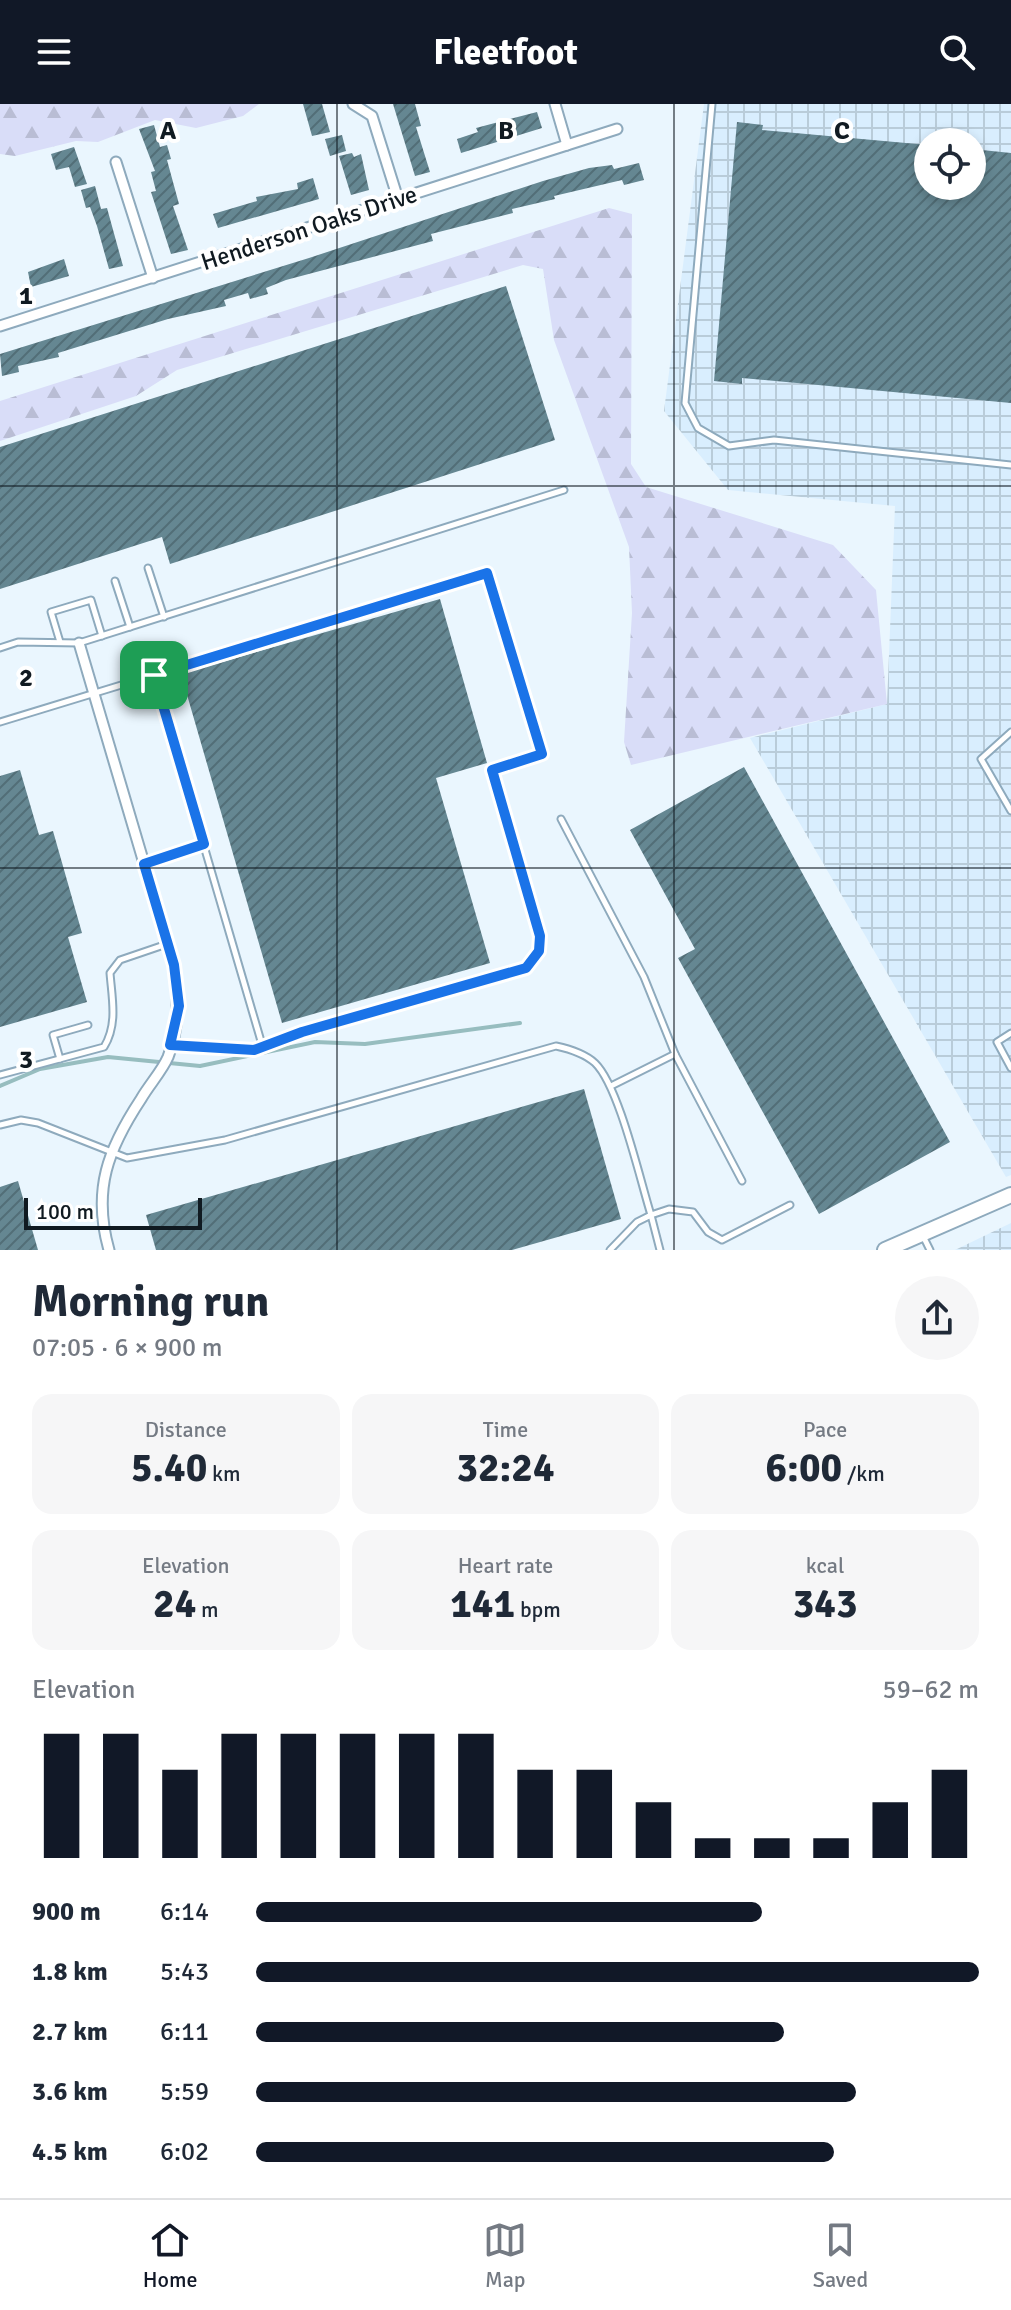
<!DOCTYPE html>
<meta charset="utf-8">
<style>
:root{--surface:#fff;--page:#f6f6f7;--text:#1f2937;--muted:#747a83;--line:#e0e1e3;--accent:#111827}
body{margin:0;font-family:Signika,sans-serif;background:var(--page);color:var(--text);height:100vh;display:flex;flex-direction:column;font-size:30px;white-space:nowrap}
*{box-sizing:border-box;margin:0}
p{font-size:26px;color:var(--muted)}
.icon{flex:none;width:44px;height:44px;fill:none;stroke:currentColor;stroke-width:2;stroke-linecap:round;stroke-linejoin:round}
.map{position:relative;height:1146px;overflow:hidden}
.panel{display:flex;flex-direction:column;background:var(--surface);flex:1}
.panel>*{flex:none}
.fabs{position:absolute;left:914px;top:24px;display:grid;gap:16px}
.fabs a{display:grid;place-items:center;width:72px;height:72px;border-radius:50%;background:var(--surface);box-shadow:0 4px 12px #0003;font-size:40px}
.scale{position:absolute;left:24px;bottom:20px;width:178px;box-sizing:border-box;padding-left:8px;border:4px solid #101a21;border-top:0;font-size:22px;line-height:28px;white-space:nowrap;color:#101a21;-webkit-text-stroke:6px #fff;paint-order:stroke}
.pin{position:absolute;display:grid;place-items:center;width:68px;height:68px;color:#fff;margin:-34px;border-radius:16px;box-shadow:0 4px 12px #0006}
.round{display:grid;place-items:center;flex:none;width:84px;height:84px;border-radius:42px;background:var(--page)}
.overview{display:flex;align-items:center;justify-content:space-between;height:136px;padding:0 32px}
h1{font-size:44px;font-weight:700;line-height:60px}
.figures{display:grid;grid-template-columns:repeat(3,1fr);gap:12px;height:136px;padding:8px 32px}
.figures div{display:grid;align-content:center;border-radius:20px;background:var(--page);text-align:center}
.figures b{font-size:40px;font-weight:700}
.figures small{font-size:22px;font-weight:400}
.figures p{font-size:22px}
.chart{height:224px;padding:16px 32px}
.chart p{display:flex;justify-content:space-between}
.chart svg{width:100%;height:144px;margin-top:8px;stroke:var(--accent);stroke-width:6}
ul{padding:0 32px;list-style:none;font-size:26px}
li{display:grid;grid-template-columns:128px 96px 1fr;align-items:center;height:60px}
li i{height:20px;border-radius:10px;background:var(--accent)}
header{display:flex;justify-content:space-between;align-items:center;height:104px;padding:0 32px;background:var(--accent);color:#fff;font-size:36px;font-weight:700}
.menu{display:flex;justify-content:space-around;align-items:center;height:112px;border-top:2px solid var(--line);background:var(--surface);font-size:22px;color:var(--muted)}
.menu a{display:grid;justify-items:center;gap:4px}
.menu .selected{color:var(--accent)}
.map>svg:first-child{display:block}
.industrial{fill:url(#industrial-grid);fill-rule:evenodd}
.forest{fill:url(#forest-firs)}
.lines{fill:none;stroke-linecap:round;stroke-linejoin:round}
.stream{stroke:#97bdbf;stroke-width:4}
.building{fill:url(#building-hatch)}
.service-casing{stroke:#8eaabd;stroke-width:9}
.minor-casing{stroke:#8eaabd;stroke-width:13}
.primary-casing{stroke:#8eaabd;stroke-width:18}
.service{stroke:#fff;stroke-width:5}
.minor{stroke:#fff;stroke-width:9}
.primary{stroke:#fff;stroke-width:14}
.route-casing{stroke:#fff;stroke-width:16}
.route{stroke:#1a73e8;stroke-width:10}
.grid{fill:none;stroke:#101a21;stroke-width:2;stroke-opacity:0.55}
.labels{text-anchor:middle;stroke-width:8;stroke-linejoin:round;paint-order:stroke}
.street-label{font-size:24px;fill:#101a21;stroke:#fff}
.grid-label{font-size:26px;text-anchor:middle;font-weight:bold;fill:#101a21;stroke:#fff;stroke-width:8;stroke-linejoin:round;paint-order:stroke}
</style>
<header><svg class="icon" aria-label="menu" viewBox="0 0 24 24"><path d="M4 6h16M4 12h16M4 18h16"/></svg>Fleetfoot<svg class="icon" aria-label="search" viewBox="0 0 24 24"><circle cx="10" cy="10" r="6"/><path d="M15 15l6 6"/></svg></header>
<div class="map">
<svg width="1011" height="1146" viewBox="0 0 1011 1146">
<defs>
<pattern id="industrial-grid" width="8" height="8" patternUnits="userSpaceOnUse" patternTransform="scale(2)"><rect width="8" height="8" fill="#d9eefe"/><path d="M0 4h8M4 0v8" fill="none" stroke="#b9ccd9"/></pattern>
<pattern id="forest-firs" width="22" height="20" patternUnits="userSpaceOnUse" patternTransform="scale(2)"><rect width="22" height="20" fill="#d9ddf8"/><path d="M5 1l3.5 6h-7zM16 11l3.5 6h-7z" fill="#b9bdd4"/></pattern>
<pattern id="building-hatch" width="6" height="6" patternUnits="userSpaceOnUse" patternTransform="scale(2)"><rect width="6" height="6" fill="#658792"/><path d="M-1 1l2-2M0 6l6-6M5 7l2-2" fill="none" stroke="#526e77"/></pattern>
</defs>
<rect width="100%" height="100%" fill="#eaf6fe"/>
<g class="industrial">
<path d="M704 0H1011V1071L1006 1073 750 634 887 600 895 402 728 386 664 307ZM928 38H972V82H928Z"/>
<path d="M1011 1119V1146H955Z"/>
</g>
<g class="forest">
<path d="M0 0H259L243 12 196 24 155 16 98 38 76 37 15 52 0 50Z"/>
<path d="M609 104 632 110 631 360 646 383 833 441 876 486 887 600 631 661 624 638 632 509 629 443 554 236 543 165 523 161 177 266 136 292 0 337V297Z"/>
</g>
<g class="lines">
<path class="stream" d="M0 982 40 965 108 953 200 962 315 938 365 940 520 919"/>
</g>
<g class="building">
<path d="M303 0H322L330 28 312 32Z"/>
<path d="M393 0H415L421 22 416 23 430 68 415 72Z"/>
<path d="M537 8 542 24 461 49 457 35 478 28 476 24Z"/>
<path d="M737 18 763 21 762 26 928 41V82H972V45L1011 49V299L742 274V280L714 277Z"/>
<path d="M154 21 160 43 167 41 171 55 167 56 179 100 173 102 188 146 171 150 151 88 156 87 151 68 155 67 139 25Z"/>
<path d="M342 31 346 47 330 52 325 35Z"/>
<path d="M74 43 87 80 75 83 69 63 56 66 51 50Z"/>
<path d="M352 49 354 53 361 50 369 86 351 91 339 52Z"/>
<path d="M639 59 644 76 624 81 622 76 554 92 555 95 512 105 513 109 431 130 433 137 286 176 266 184 268 190 250 195 248 189 224 196 226 202 168 215 58 249 59 253 18 262 19 268 2 272 0 250 309 154 543 77 589 64 612 61 614 65Z"/>
<path d="M313 74 319 95 218 124 213 110 257 97 256 93 298 85 297 79Z"/>
<path d="M95 82 101 105 107 104 123 162 109 165 97 122 90 103 86 104 81 86Z"/>
<path d="M64 155 69 172 31 183 28 168Z"/>
<path d="M506 182 555 336 170 460 162 433 0 485V343Z"/>
<path d="M440 495 487 659 436 674 490 859 282 919 181 570Z"/>
<path d="M744 663 950 1038 819 1110 678 854 695 845 630 726Z"/>
<path d="M20 666 39 731 53 727 82 829 68 833 87 898 0 923V672Z"/>
<path d="M584 985 621 1115 512 1146H156L146 1111Z"/>
<path d="M18 1077 38 1146H0V1083Z"/>
</g>
<g class="lines">
<defs>
<g id="service">
<path d="M712 0 685 299 698 324 729 342 774 336 1011 361"/>
<path d="M148 464 164 513"/>
<path d="M115 477 130 523"/>
<path d="M60 538 51 508 91 496 102 532"/>
<path d="M0 544 18 538 79 539 564 386"/>
<path d="M154 571 487 469 542 650 492 666 540 832 539 847 526 864 302 928 263 944"/>
<path d="M0 618 154 571 263 944 243 948 170 941"/>
<path d="M1011 628 981 655 1011 707"/>
<path d="M561 715 644 873 675 950"/>
<path d="M145 760 204 740"/>
<path d="M1011 929 997 938 1011 964"/>
<path d="M60 955 53 931 88 921"/>
<path d="M0 971 104 943C118 920 112 895 110 869L120 856 167 840"/>
<path d="M611 982 675 950 742 1077"/>
<path d="M0 1021 21 1016 38 1019 127 1054 225 1036 556 942C570 945 584 949 595 959 619 982 640 1076 651 1111L669 1105 693 1108 708 1128 722 1136 790 1101"/>
<path d="M923 1132 930 1146"/>
<path d="M610 1146 637 1118 651 1111 660 1146"/>
</g>
<g id="minor">
<path d="M353 0 372 12 398 95"/>
<path d="M555 0 567 41"/>
<path d="M116 58 153 174"/>
<path d="M0 222 617 25"/>
<path d="M79 539 174 861C178 892 180 923 168 953 162 967 149 981 141 995 108 1045 92 1086 109 1146"/>
</g>
<path id="primary" d="M885 1146 1011 1091"/>
</defs>
<use href="#service" class="service-casing"/>
<use href="#minor" class="minor-casing"/>
<use href="#primary" class="primary-casing"/>
<use href="#service" class="service"/>
<use href="#minor" class="minor"/>
<use href="#primary" class="primary"/>
</g>
<g class="lines">
<defs>
<path id="route" d="M487 469 542 650 492 666 540 832 539 847 526 864 302 928 254 946 170 941 179 902 174 861 144 760 204 740 154 571Z"/>
</defs>
<use href="#route" class="route-casing"/>
<use href="#route" class="route"/>
</g>
<path class="grid" d="M337 0V1146M674 0V1146M0 382H1011M0 764H1011"/>
<g class="labels">
<g class="street-label">
<text transform="translate(309 124) rotate(-18)" y="8">Henderson Oaks Drive</text>
</g>
</g>
<g class="grid-label">
<text x="168" y="35">A</text>
<text x="506" y="35">B</text>
<text x="842" y="35">C</text>
<text x="26" y="200">1</text>
<text x="26" y="582">2</text>
<text x="26" y="964">3</text>
</g>
</svg>
<div class="fabs">
<a><svg class="icon" aria-label="locate" viewBox="0 0 24 24"><circle cx="12" cy="12" r="6"/><path d="M12 2v4M12 18v4M2 12h4M18 12h4"/></svg></a>
</div>
<div class="scale">100 m</div>
<div class="pin" style="left:154px;top:571px;background:#1e9e55"><svg class="icon" aria-label="arrive" viewBox="0 0 24 24"><path d="M6 21V4h12l-3 4 3 4H6"/></svg></div>
</div>
<section class="panel">
<div class="overview"><div><h1>Morning run</h1><p>07:05 · 6 × 900 m</p></div><a class="round"><svg class="icon" aria-label="share" viewBox="0 0 24 24"><path d="M12 15V3M7 8l5-5 5 5M5 13v7h14v-7"/></svg></a></div>
<div class="figures">
<div><p>Distance</p><b>5.40<small> km</small></b></div>
<div><p>Time</p><b>32:24</b></div>
<div><p>Pace</p><b>6:00<small> /km</small></b></div>
</div>
<div class="figures">
<div><p>Elevation</p><b>24<small> m</small></b></div>
<div><p>Heart rate</p><b>141<small> bpm</small></b></div>
<div><p>kcal</p><b>343</b></div>
</div>
<div class="chart"><p><span>Elevation</span>59–62 m</p>
<svg viewBox="0 0 160 44" preserveAspectRatio="none"><path d="M5 44V6M15 44V6M25 44V17M35 44V6M45 44V6M55 44V6M65 44V6M75 44V6M85 44V17M95 44V17M105 44V27M115 44V38M125 44V38M135 44V38M145 44V27M155 44V17"/></svg>
</div>
<ul>
<li><b>900 m</b>6:14<i style="width:70%"></i></li>
<li><b>1.8 km</b>5:43<i style="width:100%"></i></li>
<li><b>2.7 km</b>6:11<i style="width:73%"></i></li>
<li><b>3.6 km</b>5:59<i style="width:83%"></i></li>
<li><b>4.5 km</b>6:02<i style="width:80%"></i></li>
</ul>
</section>
<nav class="menu">
<a class="selected"><svg class="icon" aria-label="home" viewBox="0 0 24 24"><path d="M3 11l9-7 9 7M6 9v11h12V9"/></svg>Home</a>
<a><svg class="icon" aria-label="map" viewBox="0 0 24 24"><path d="M3 6l6-2 6 2 6-2v14l-6 2-6-2-6 2zM9 4v14M15 6v14"/></svg>Map</a>
<a><svg class="icon" aria-label="saved" viewBox="0 0 24 24"><path d="M7 4h10v16l-5-4-5 4z"/></svg>Saved</a>
</nav>
